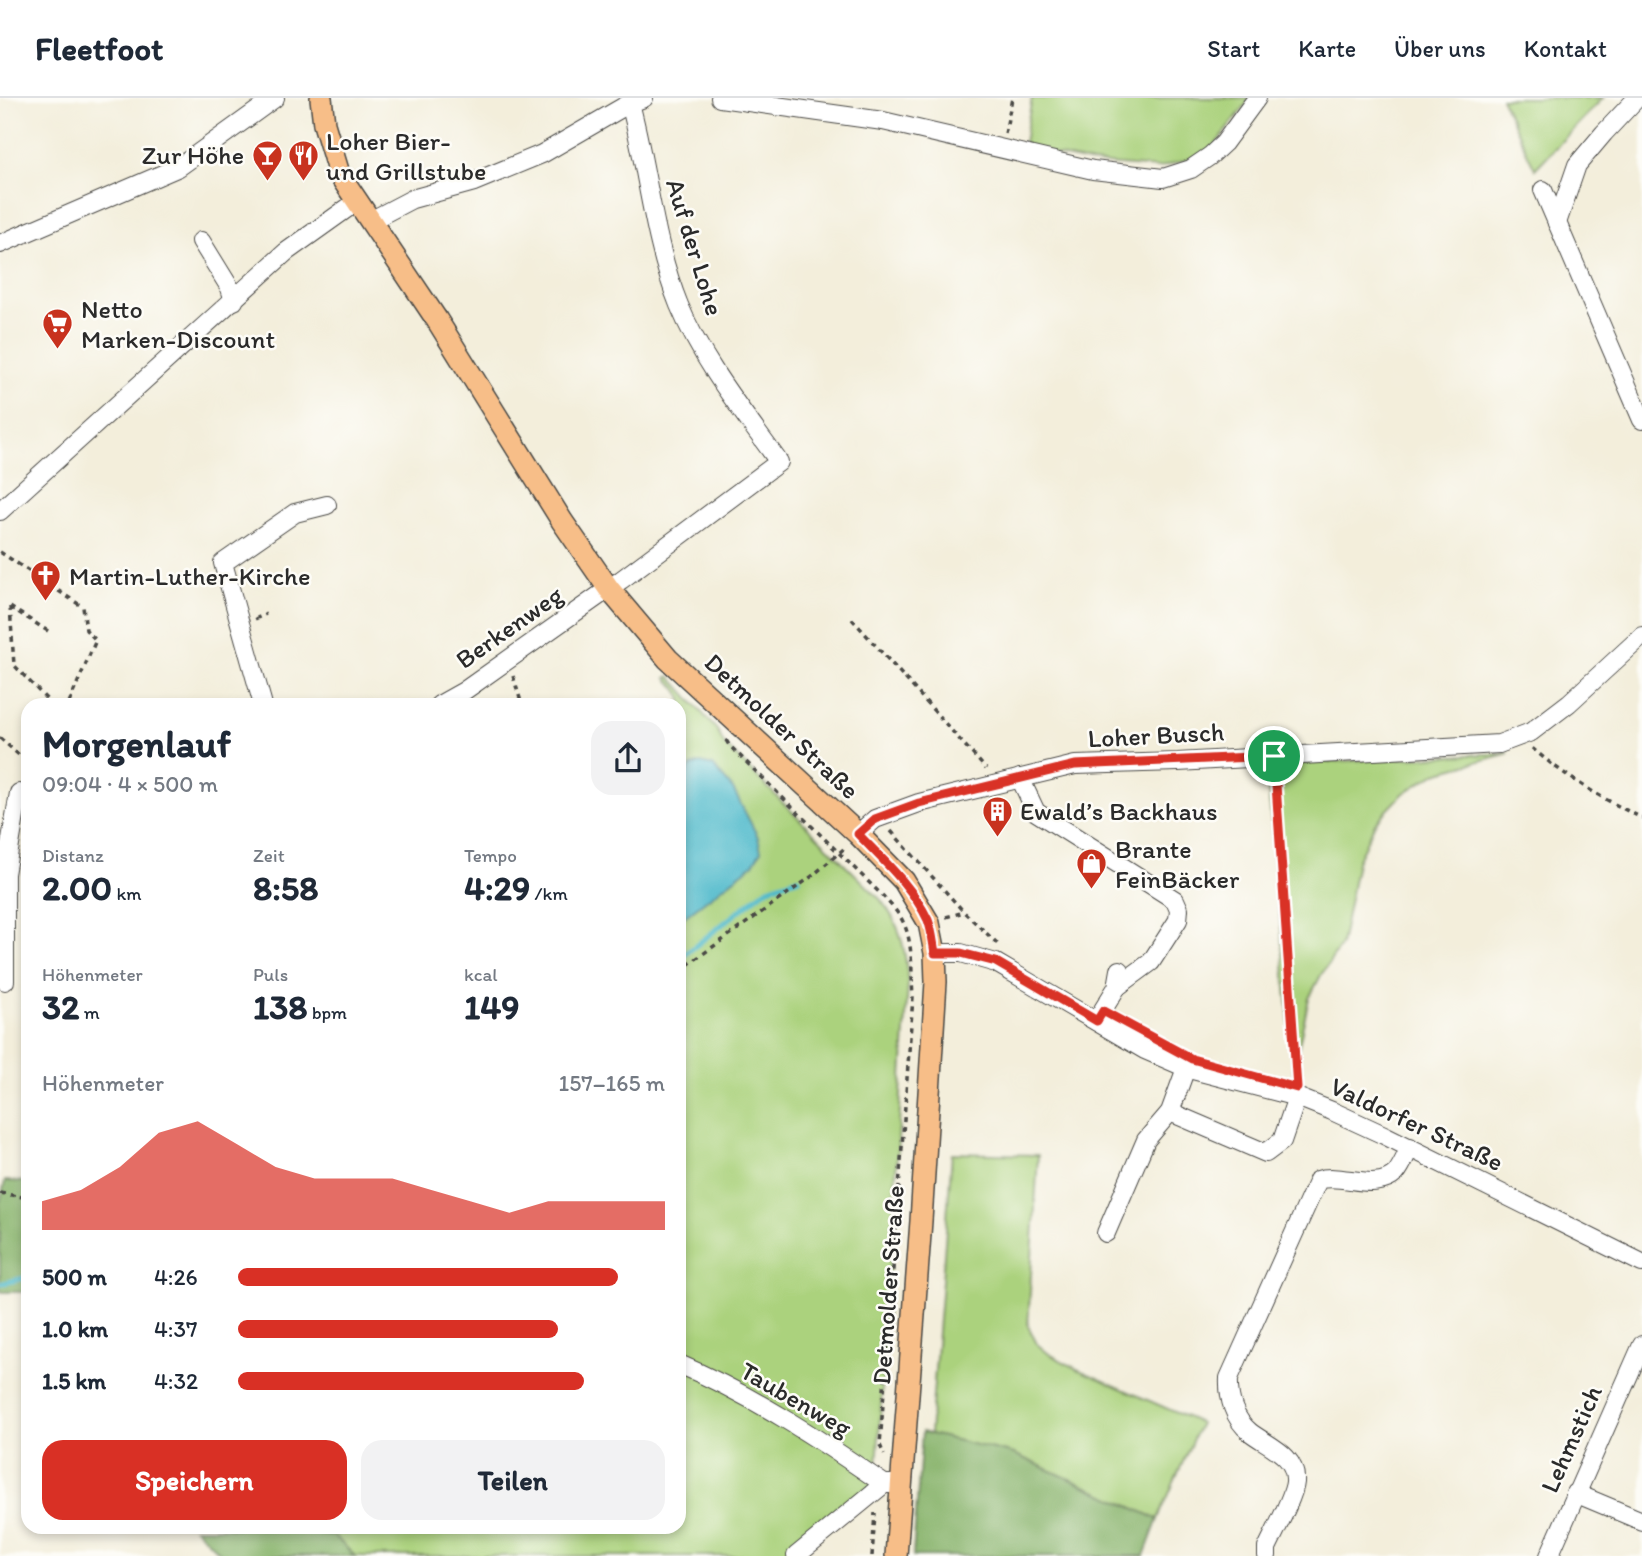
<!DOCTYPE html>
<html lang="de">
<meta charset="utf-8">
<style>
:root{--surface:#fff;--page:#f2f2f3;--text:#1f2937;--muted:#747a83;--line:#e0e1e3;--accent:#d93025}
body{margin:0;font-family:Itim,sans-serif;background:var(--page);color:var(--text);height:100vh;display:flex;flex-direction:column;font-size:26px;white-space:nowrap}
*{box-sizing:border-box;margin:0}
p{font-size:23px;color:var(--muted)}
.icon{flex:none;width:38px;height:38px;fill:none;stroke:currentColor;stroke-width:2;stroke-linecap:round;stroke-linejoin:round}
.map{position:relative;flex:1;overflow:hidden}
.side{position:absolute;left:21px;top:600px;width:665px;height:836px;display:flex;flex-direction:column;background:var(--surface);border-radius:21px;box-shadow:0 4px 10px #0003}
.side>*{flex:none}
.pin{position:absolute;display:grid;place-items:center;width:60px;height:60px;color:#fff;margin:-30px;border:4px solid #fff;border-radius:50%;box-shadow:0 2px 7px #0007}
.round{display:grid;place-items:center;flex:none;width:74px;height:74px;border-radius:21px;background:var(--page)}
.head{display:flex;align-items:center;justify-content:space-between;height:119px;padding:0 21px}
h1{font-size:38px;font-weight:700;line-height:52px}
.stats{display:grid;grid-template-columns:repeat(3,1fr);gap:10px;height:119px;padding:7px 21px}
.stats div{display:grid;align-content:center}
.stats b{font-size:35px;font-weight:700}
.stats small{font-size:19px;font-weight:400}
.stats p{font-size:19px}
.chart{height:196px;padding:14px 21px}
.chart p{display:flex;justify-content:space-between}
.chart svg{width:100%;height:126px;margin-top:7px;fill:var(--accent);opacity:.7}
.action{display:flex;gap:14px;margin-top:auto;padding:14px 21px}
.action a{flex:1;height:80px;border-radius:21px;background:var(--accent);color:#fff;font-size:28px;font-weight:700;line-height:80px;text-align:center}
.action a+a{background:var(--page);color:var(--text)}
ul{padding:0 21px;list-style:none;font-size:23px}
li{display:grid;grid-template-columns:112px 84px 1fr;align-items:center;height:52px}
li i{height:18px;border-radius:9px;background:var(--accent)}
header{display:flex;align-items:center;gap:42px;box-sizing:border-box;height:98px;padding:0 35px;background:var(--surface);border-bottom:2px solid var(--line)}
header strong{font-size:33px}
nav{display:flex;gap:38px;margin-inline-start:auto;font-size:24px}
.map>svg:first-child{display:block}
.green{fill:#abd27d;stroke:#6b7e54;stroke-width:2}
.forest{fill:#88b46c;stroke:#5a704c;stroke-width:2}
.water{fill:#4eb9cb;stroke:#3c727b;stroke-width:2}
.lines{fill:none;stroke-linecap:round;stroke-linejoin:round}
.stream{stroke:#4eb9cb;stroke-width:5}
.minor-casing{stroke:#494845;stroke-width:20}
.major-casing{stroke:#494845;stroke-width:24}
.path{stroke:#494845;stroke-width:3.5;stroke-dasharray:5 5;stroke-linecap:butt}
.minor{stroke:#fff;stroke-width:18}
.major{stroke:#f7be88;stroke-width:21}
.route-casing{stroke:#fff;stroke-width:14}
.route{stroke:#d93025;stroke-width:9}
.labels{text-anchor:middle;stroke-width:5;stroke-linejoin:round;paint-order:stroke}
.poi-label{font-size:26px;fill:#2b2b2b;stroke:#fdfcf7;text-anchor:start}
.street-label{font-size:26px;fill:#2b2b2b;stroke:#fdfcf7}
</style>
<header>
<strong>Fleetfoot</strong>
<nav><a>Start</a><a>Karte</a><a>Über uns</a><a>Kontakt</a></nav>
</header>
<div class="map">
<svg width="1642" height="1458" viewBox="0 0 1642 1458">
<rect width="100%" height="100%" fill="#fdfcf7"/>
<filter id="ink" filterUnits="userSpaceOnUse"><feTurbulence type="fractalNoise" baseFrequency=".0143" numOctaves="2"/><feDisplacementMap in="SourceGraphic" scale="14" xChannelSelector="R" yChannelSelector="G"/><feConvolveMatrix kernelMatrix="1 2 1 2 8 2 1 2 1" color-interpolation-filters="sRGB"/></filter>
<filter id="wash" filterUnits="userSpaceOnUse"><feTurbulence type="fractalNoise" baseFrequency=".00686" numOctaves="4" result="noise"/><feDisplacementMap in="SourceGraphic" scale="28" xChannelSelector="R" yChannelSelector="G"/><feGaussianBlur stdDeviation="1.57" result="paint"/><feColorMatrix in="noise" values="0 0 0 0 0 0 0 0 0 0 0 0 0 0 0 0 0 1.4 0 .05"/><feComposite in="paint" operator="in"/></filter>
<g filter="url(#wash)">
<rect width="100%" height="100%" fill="#f3eedb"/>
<g class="green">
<path d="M1032 0H1251L1208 56 1158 70 1093 65 1023 50Z"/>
<path d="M1501 0H1603L1535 71Z"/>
<path d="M670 578 717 632 724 646 880 801C902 827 906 854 908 887L876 1384 789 1458H355L334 1438 298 1430H679V623C687 600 681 597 667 580Z"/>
<path d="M1509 655 1436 675 1404 695 1375 725 1357 764 1341 847 1321 877 1309 900 1298 950V978L1294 977 1266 667Z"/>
<path d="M952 1055 1038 1057 1028 1228 1037 1246 1049 1256 1077 1271 1200 1325 1158 1421 1014 1356 930 1336Z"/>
</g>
<g class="forest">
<path d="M5 1083 28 1084V1194H2L0 1192V1105Z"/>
<path d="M922 1334 1014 1356 1158 1421 1144 1458H913Z"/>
<path d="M195 1430H298L334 1438 355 1458H223Z"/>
</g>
<path class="water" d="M701 665 713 668 733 691 758 739 761 753 753 766 679 823V689L691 668Z"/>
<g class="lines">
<g class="stream">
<path d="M679 861 768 790 799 780"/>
<path d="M0 1186 28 1179"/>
</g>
</g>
</g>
<g filter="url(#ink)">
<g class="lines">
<defs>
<g id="minor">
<path d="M720 0 883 23 1093 72 1163 80 1191 71 1210 58 1224 45 1257 0"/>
<path d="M1543 92 1642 322"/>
<path d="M370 123 412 101 474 84 542 56 630 5 644 0"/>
<path d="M1557 125 1577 67 1604 35 1637 0"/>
<path d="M201 143 230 190 234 203"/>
<path d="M0 146 179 69 275 0"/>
<path d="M0 413 286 154 356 104"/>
<path d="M263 607 223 465 295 415 327 407"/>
<path d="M439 607 464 593 621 482 779 364C743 314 703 265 679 207 653 143 648 72 630 5"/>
<path d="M1020 680 1036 714 1175 802 1179 811 1178 822 1151 864 1117 889"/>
<path d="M858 736 875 721 919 705 1075 667 1178 664 1499 646 1531 634 1569 605 1642 538"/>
<path d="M935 855H961L996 865 1145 952 1189 971 1297 999 1332 1013 1384 1037 1642 1165"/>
<path d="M5 883V776L19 695"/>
<path d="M1096 923 1117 889 1120 872"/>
<path d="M1170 1014 1266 1055 1282 1043 1297 999"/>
<path d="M1106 1135 1146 1042 1170 1014 1186 970"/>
<path d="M679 1266C752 1297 819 1341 884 1386"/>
<path d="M1575 1395 1642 1423"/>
<path d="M796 1458 884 1386H893"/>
<path d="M1267 1458V1450C1274 1435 1294 1398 1295 1384 1297 1357 1268 1348 1250 1334 1234 1321 1228 1300 1229 1280L1318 1082C1341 1074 1376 1095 1396 1075 1402 1068 1406 1057 1410 1049"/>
<path d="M1549 1458 1642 1247"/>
</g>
<path id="major" d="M321 0 324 26 339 76 437 222 562 423 609 491 668 561 858 736 904 783 929 825 935 855 936 884 921 1123 896 1458"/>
</defs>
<use href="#minor" class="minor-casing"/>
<use href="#major" class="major-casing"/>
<g class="path">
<path d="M1005 36 1012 0"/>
<path d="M0 454 83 509 86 532 96 542 68 607"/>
<path d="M10 509 14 567 52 607"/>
<path d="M10 509 51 535"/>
<path d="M255 521 266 516"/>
<path d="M852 521 986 671"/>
<path d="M513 578 522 607"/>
<path d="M0 640 28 665"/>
<path d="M726 642 729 647 883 798C889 805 896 812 901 820 914 841 911 875 913 899L880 1347 884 1357"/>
<path d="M1532 650C1567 680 1601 700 1642 720"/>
<path d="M1275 674 1297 980"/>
<path d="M891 733 964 814 999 847"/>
<path d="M946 819 964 814"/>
<path d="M679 873 811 779 847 748"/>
<path d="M0 1095 28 1100"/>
<path d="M872 1458 875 1415"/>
</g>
<use href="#minor" class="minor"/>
<use href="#major" class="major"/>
</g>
</g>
<g class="lines" filter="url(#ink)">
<defs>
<path id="route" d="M1274 658 1297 990 1192 961 1103 913 1097 923 996 864 961 855H935C933 844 932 832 928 822 912 788 884 763 858 736L875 721 919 705 1075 667Z"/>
</defs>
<use href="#route" class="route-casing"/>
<use href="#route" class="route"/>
</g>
<defs>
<symbol id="bar-pin" viewBox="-11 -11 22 30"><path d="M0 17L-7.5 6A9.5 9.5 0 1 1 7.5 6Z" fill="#c8321e" stroke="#fdfcf7"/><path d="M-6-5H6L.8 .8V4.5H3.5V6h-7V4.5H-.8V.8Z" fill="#fff"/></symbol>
<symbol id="restaurant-pin" viewBox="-11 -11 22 30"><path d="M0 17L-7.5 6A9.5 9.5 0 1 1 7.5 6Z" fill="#c8321e" stroke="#fdfcf7"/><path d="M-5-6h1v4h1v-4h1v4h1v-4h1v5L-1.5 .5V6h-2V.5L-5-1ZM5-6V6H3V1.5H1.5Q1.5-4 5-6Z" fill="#fff"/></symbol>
<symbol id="supermarket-pin" viewBox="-11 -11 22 30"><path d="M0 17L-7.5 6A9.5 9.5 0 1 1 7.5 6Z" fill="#c8321e" stroke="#fdfcf7"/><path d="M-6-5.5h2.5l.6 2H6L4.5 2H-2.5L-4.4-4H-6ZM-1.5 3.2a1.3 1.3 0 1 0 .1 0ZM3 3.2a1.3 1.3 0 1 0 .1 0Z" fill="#fff"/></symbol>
<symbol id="church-pin" viewBox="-11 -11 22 30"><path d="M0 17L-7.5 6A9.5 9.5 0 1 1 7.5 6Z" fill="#c8321e" stroke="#fdfcf7"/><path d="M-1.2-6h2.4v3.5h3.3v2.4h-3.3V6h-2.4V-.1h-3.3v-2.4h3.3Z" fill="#fff"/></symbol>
<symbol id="building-pin" viewBox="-11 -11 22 30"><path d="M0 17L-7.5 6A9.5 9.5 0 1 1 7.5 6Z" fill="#c8321e" stroke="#fdfcf7"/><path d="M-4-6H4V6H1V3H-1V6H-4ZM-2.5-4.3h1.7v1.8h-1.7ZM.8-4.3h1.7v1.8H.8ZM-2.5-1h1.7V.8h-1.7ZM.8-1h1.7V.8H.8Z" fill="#fff"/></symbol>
<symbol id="shop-pin" viewBox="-11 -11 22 30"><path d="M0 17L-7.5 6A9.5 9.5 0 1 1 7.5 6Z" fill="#c8321e" stroke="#fdfcf7"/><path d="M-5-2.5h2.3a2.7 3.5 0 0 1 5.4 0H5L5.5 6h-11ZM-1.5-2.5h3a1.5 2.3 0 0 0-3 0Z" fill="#fff"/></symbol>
</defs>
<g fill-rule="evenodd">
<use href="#bar-pin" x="250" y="40" width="35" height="47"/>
<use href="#restaurant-pin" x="286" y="40" width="35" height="47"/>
<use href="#supermarket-pin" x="40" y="208" width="35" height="47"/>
<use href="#church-pin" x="28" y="460" width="35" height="47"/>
<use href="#building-pin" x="980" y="696" width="35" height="47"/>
<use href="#shop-pin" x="1074" y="748" width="35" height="47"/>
</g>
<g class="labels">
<g class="poi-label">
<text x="326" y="52">Loher Bier-<tspan x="326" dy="30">und Grillstube</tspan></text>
<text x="244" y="66" text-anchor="end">Zur Höhe</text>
<text x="81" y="220">Netto<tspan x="81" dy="30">Marken-Discount</tspan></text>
<text x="69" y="487">Martin-Luther-Kirche</text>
<text x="1020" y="722">Ewald’s Backhaus</text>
<text x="1115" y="760">Brante<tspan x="1115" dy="30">FeinBäcker</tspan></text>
</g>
<g class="street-label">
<text transform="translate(695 149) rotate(73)" y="9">Auf der Lohe</text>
<text transform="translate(509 529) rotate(-35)" y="9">Berkenweg</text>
<text transform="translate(782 628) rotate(43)" y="9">Detmolder Straße</text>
<text transform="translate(1156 637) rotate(-3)" y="9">Loher Busch</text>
<text transform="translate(1417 1026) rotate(25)" y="9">Valdorfer Straße</text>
<text transform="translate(888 1187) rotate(-86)" y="9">Detmolder Straße</text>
<text transform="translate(796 1301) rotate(30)" y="9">Taubenweg</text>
<text transform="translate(1571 1341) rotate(-66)" y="9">Lehmstich</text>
</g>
</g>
</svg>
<div class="pin" style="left:1274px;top:658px;background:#1e9e55"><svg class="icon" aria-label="arrive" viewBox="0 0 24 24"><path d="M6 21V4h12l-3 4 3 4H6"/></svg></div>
<section class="side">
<div class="head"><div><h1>Morgenlauf</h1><p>09:04 · 4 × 500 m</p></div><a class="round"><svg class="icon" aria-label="share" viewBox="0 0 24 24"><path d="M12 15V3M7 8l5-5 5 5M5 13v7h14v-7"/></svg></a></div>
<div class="stats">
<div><p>Distanz</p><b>2.00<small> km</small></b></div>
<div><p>Zeit</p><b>8:58</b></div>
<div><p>Tempo</p><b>4:29<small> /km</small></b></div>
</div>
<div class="stats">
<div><p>Höhenmeter</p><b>32<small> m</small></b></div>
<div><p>Puls</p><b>138<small> bpm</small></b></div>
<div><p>kcal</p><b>149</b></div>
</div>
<div class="chart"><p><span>Höhenmeter</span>157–165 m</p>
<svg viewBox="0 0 160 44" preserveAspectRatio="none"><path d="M0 44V34L10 30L20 22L30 10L40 6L50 14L60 22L70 26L80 26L90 26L100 30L110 34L120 38L130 34L140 34L150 34L160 34V44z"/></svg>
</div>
<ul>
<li><b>500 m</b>4:26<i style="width:89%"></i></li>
<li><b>1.0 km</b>4:37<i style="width:75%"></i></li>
<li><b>1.5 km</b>4:32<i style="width:81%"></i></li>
</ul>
<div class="action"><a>Speichern</a><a>Teilen</a></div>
</section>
</div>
